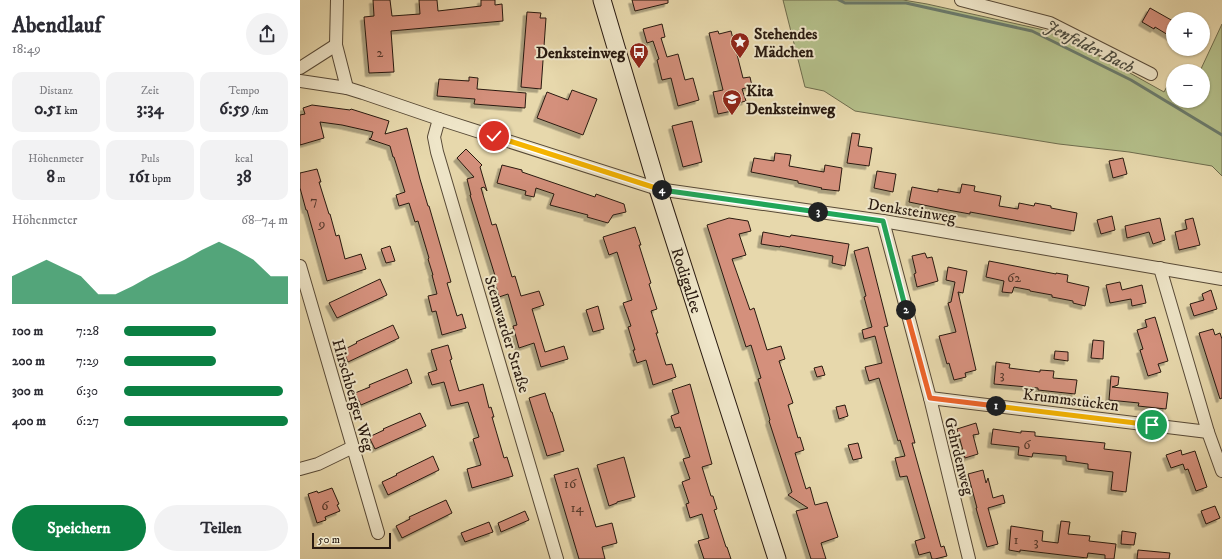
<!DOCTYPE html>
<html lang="de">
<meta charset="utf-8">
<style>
:root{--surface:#fff;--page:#f2f2f3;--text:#2b2b33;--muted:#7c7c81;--accent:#0b8043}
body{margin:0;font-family:"IM FELL DW Pica",serif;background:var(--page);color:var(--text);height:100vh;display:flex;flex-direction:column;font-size:15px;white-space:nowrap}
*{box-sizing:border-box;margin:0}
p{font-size:13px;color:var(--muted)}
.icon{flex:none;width:22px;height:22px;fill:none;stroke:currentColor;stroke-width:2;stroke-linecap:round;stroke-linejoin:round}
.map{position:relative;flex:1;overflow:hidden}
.sheet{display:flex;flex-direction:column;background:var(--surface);width:300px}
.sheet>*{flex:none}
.tools{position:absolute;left:866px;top:12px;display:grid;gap:8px}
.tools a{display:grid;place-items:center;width:44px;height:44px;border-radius:50%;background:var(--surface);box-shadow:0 1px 3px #0004;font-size:20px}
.scale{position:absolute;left:12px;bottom:10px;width:79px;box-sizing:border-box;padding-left:4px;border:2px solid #291a10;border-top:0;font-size:11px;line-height:14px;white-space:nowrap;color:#291a10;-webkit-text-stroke:3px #efe6c9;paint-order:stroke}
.pin{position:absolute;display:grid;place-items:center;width:34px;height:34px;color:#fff;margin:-17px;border:2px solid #fff;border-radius:50%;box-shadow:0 1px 4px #0007}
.km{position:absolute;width:20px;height:20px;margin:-10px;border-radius:50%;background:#222;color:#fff;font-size:11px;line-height:20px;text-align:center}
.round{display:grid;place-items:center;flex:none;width:42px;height:42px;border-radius:21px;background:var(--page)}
.summary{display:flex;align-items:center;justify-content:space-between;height:68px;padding:0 12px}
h1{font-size:22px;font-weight:700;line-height:30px}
.figures{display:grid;grid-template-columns:repeat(3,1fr);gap:6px;height:68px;padding:4px 12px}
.figures div{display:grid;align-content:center;border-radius:10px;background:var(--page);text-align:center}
.figures b{font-size:17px;font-weight:700}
.figures small{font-size:11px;font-weight:400}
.figures p{font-size:11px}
.chart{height:112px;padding:8px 12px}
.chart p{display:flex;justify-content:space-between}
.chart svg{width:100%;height:72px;margin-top:4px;fill:var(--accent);opacity:.7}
.action{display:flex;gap:8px;margin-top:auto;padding:8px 12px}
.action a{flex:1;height:46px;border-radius:24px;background:var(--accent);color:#fff;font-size:16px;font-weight:700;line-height:46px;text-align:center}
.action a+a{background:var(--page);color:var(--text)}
ul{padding:0 12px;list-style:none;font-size:13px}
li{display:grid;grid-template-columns:64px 48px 1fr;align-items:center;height:30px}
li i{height:10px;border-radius:5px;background:var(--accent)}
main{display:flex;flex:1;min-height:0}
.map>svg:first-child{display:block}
.green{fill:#b4bf8a;stroke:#6e6c4d}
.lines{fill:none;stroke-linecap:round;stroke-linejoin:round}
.stream{stroke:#6b7a6b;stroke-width:3}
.building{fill:#d4907b;stroke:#291a10;filter:url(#shadow)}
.minor-casing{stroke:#584a37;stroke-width:14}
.secondary-casing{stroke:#291a10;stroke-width:19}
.minor{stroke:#efe6c9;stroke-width:12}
.secondary{stroke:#efe6c9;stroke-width:17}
.split-1-casing{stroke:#fff;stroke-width:8}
.split-2-casing{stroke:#fff;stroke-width:8}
.split-3-casing{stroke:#fff;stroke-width:8}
.split-4-casing{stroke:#fff;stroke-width:8}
.split-5-casing{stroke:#fff;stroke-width:8}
.split-1{stroke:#f5b400;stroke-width:5}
.split-2{stroke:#f0652b;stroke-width:5}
.split-3{stroke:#22a559;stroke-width:5}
.split-4{stroke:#22a559;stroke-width:5}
.split-5{stroke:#f5b400;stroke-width:5}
.labels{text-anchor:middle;stroke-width:4;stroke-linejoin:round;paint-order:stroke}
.number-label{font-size:14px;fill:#54382b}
.poi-label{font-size:16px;font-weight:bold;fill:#291a10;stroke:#efe6c9;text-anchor:start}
.street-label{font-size:16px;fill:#291a10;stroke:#efe6c9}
.water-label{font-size:17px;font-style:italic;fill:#4a4a3e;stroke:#efe6c9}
</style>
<main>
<section class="sheet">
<div class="summary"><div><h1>Abendlauf</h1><p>18:49</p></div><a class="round"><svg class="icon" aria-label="share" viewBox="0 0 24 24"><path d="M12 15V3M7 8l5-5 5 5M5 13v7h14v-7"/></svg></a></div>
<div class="figures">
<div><p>Distanz</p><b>0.51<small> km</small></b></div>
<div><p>Zeit</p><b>3:34</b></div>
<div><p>Tempo</p><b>6:59<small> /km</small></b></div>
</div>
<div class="figures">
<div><p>Höhenmeter</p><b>8<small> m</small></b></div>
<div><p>Puls</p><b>161<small> bpm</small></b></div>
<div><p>kcal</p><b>38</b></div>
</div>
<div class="chart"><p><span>Höhenmeter</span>68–74 m</p>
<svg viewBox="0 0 160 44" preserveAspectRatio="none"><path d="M0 44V27L10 22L20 17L30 22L40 27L50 38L60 38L70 33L80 27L90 22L100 17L110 11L120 6L130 11L140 17L150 27L160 27V44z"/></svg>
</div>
<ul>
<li><b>100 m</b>7:28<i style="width:56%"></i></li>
<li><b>200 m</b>7:29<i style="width:56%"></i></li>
<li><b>300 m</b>6:30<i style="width:97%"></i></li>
<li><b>400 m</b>6:27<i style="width:100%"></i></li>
</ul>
<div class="action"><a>Speichern</a><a>Teilen</a></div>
</section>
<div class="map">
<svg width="922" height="559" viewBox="0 0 922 559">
<defs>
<filter id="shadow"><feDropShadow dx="-3.5" dy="3.5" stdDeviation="0" flood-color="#0004"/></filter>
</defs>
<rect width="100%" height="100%" fill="#e7d8ac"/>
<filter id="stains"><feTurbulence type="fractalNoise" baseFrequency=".005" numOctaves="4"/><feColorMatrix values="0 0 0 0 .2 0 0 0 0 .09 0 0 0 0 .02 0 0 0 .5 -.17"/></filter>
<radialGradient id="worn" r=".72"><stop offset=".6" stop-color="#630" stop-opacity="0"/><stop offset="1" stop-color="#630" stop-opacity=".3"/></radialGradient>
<path class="green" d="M483 0H603L627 4 744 30 803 58 864 92 870 81 873 82V101H903V71H900L922 24V176L912 166 829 152 759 144 555 111 524 91 505 87Z"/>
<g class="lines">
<path class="stream" d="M539 0 545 3H606L732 31 831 80 922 135"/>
</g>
<g class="building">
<path d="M73 0H90L92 16 120 14 119 0H137L138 11 181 6V0H195V5L202 4 203 21 91 31 94 72 69 73 64 17 74 16Z"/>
<path d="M332 0H368V3L335 11Z"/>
<path d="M850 8 873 21V38L855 27 854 29 842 22Z"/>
<path d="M227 12 241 13 240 18H246L241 89 221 87Z"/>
<path d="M362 24 365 37 361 38 367 57 378 54 385 80 393 78 399 100 378 106 371 78 362 80 357 60 359 59 353 41 347 43 343 29Z"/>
<path d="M418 31 419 34 431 31 443 78 450 77 452 86 442 89 446 101 430 105 432 111 418 114 413 92 423 90 409 33Z"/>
<path d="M169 77 178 78 177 89 226 93 225 108 174 104 175 99 137 96 139 79 169 81Z"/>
<path d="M272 90 297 99 283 135 237 118 247 92 268 100Z"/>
<path d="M12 105 50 110 51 109 89 121 85 134 107 128 120 179 128 206H129L151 282 147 283 157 316 162 314 166 328 142 335 136 311 132 312 128 296 137 294 132 275H133L128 259 129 258 118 221 115 222 109 203 99 206 96 195 105 192 94 157H93L90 146 69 139 71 138 73 132 42 125 20 122 24 138 0 145V115L5 114 3 108Z"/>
<path d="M392 121 402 162 383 167 372 126Z"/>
<path d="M552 133 560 134 558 146 572 148 569 166 547 163Z"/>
<path d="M166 149 182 165 180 167 187 191 184 187 181 188 192 225 196 224 212 277 215 276 221 296 239 291 244 305 232 309 245 352 264 346 268 359 241 367 234 343 219 348 213 326 217 325 208 294 199 297 195 282H197L170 195H171L167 179 174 177 157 158Z"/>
<path d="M475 153 491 155 489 166 524 172 525 165 542 168 539 191 521 189 522 188 498 183V181L451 172 454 158 474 161Z"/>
<path d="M823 158 827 174 813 178 809 161Z"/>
<path d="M202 165 222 170V172L295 197 296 194 324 204 326 212 313 215 308 223 287 217 288 215 250 205 254 194 236 188 234 197 225 195 226 191 197 183Z"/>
<path d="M17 169 21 182H19L29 214H30L36 236 39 235 45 259 61 254 66 269 27 281 7 210H6L0 188V173Z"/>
<path d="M577 171 596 174 593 192 574 188Z"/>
<path d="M662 184 675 186 674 191 701 196 699 206 718 209 719 203 734 206 735 203 751 206V208L777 213 774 231 670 212V214L648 210 609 202 612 187 638 192V189L660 193Z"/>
<path d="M812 216 815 230 801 234 797 220Z"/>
<path d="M429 218 448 221 451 231 439 234 446 255 432 259 450 310 454 308 467 350 481 346 485 359 479 361 493 403 488 405 498 438 500 437 504 450 495 453 506 489 510 487 515 505 527 502 538 537 521 543 526 559H511L496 511 508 508 488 495 492 492 469 421 470 420 458 379 461 378 451 345 446 347 407 225Z"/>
<path d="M860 218 865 240 853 244 849 232 827 238 825 226Z"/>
<path d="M893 218 900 245 879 250 875 232 887 229 885 220Z"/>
<path d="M335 227 341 245H339L351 283 349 284 357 309 351 311 358 333H356L366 365 372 364 376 377 353 385 346 360 337 363 333 350H335L328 327 331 326 323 303 332 300 317 252 309 255 303 237Z"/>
<path d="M463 232 490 237 491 235 549 244 545 266 532 263 533 256 480 246V247L461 244Z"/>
<path d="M90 246 95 261 86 263 81 249Z"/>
<path d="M568 247 588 326 584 327 615 443H612L641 547 644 546 647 556 635 559H632L630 552 619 555 615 541 625 538 607 476 600 477 595 458 605 456 600 440 598 441 579 378 569 381 565 367 582 363 575 336 564 339 562 330 572 327 564 297 566 296 554 251Z"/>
<path d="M625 253 627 258 632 257 638 281 617 287 614 274 616 273 612 256Z"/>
<path d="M689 261 756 274V273L768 275 767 282 789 287 785 306 773 303V301L752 297V295L730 291V290L714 287 712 293 702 292 704 281 686 277Z"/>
<path d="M648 267 667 271 663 293 658 292 676 370 665 373 666 377 654 380 649 363 647 364 639 336 656 332 648 303 651 302 655 282 646 280Z"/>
<path d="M80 279 87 295 37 318 29 303Z"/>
<path d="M820 282 822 290 842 285 846 303 832 306 831 299 810 303 806 285Z"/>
<path d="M911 290 917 309 894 316 890 304 904 300 902 294Z"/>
<path d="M298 306 304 329 293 332 286 310Z"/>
<path d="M855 317 868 361 858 364 861 372 848 376 840 350 843 349 837 330 847 327 845 320Z"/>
<path d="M93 325 99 338 48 362 43 350 57 343 56 342Z"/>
<path d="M913 329 915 335 920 333 922 339V398L920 399 899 333Z"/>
<path d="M793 340 804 341 803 359 791 358Z"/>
<path d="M148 345 152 359 150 360 159 391 183 384 189 408 191 407 194 417H192L204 458 207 457 213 476 172 488 167 469 181 465 173 439 179 437 168 402 151 406 144 382 132 385 128 373 137 370 131 350Z"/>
<path d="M755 351 768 352V361L754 359Z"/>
<path d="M696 362 710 364 709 368 740 372V370L754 371 753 378 777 380 775 394 738 390V388L694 384Z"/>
<path d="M522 366 525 375 517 377 514 368Z"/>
<path d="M107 369 112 383 61 405 55 393 70 387 69 385Z"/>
<path d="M811 376 819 377 818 385 812 387 868 393 866 409 838 406 839 403 809 400Z"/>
<path d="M390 384 412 464 402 467 411 496H413L417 509 414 510 426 547H427L431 559H404L398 541 409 538 402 514 390 518 386 504 389 503 382 482 390 479 383 459 390 457 380 427 375 428 371 416 379 413 372 390Z"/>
<path d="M245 393 251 412H252L264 451 247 456 229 398Z"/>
<path d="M545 405 548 416 539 419 536 407Z"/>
<path d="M120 413 126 426 75 449 69 437 84 430 83 429Z"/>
<path d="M676 423 679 434 673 435 678 454 665 458 657 429Z"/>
<path d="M693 429 721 433V431L735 432V436L805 443 804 449 831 452 826 492 811 490 813 472 788 469V464L766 461V456L733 453 732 457 718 455 719 447 691 444Z"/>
<path d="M558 443 562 458 553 460 548 445Z"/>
<path d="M881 450 882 455 895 451 907 487 896 491 888 469 885 470 883 464 871 468 866 455Z"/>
<path d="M133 456 139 470 88 495 82 482 97 475 96 474Z"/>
<path d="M324 457 335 497 317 502V503L309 506 297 465Z"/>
<path d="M278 468 296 527 312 523 317 543 302 547 305 559H279L254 475Z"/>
<path d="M683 470 686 483 688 478 693 498 703 495 705 503 688 508 698 544 687 547 676 508H677L668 474Z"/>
<path d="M32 488 39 504 37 505 40 511 25 517 26 520 17 523 8 494 17 491 18 493Z"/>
<path d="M146 500 152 513 102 538 96 526 110 519 109 517Z"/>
<path d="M915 506 920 518 906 524 901 511Z"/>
<path d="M225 511 229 520 201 532 198 523Z"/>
<path d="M761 521 770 522 768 534 790 536 789 541 816 544 814 559H805V555L788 553 787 558 720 550V552L709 550 711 526 743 531 742 541 758 543Z"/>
<path d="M189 522 193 532 165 542 161 533Z"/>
<path d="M822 531 836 533 834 545 821 544Z"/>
<path d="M838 550 870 553 869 559H837Z"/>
</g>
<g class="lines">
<defs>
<g id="minor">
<path d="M37 0 36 45 47 88"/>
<path d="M661 0 750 23 851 74"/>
<path d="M0 68 36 45"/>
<path d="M0 81 47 88 63 93 139 119 358 189 583 221 922 279"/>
<path d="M139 119 134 137 137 152 257 559"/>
<path d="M583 221 630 398 669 559"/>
<path d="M0 266 78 533"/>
<path d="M860 268 908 432 922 471"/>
<path d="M630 398 908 432"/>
<path d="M0 469 18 464 53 447"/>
</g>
<g id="secondary">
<path id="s1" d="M302 0 358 189 477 559"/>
</g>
</defs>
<use href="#minor" class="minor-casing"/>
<use href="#secondary" class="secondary-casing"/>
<use href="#minor" class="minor"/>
<use href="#secondary" class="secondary"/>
</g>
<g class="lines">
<defs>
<path id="split-1" d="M696 406 852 425"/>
<path id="split-2" d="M606 310 630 398 696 406"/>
<path id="split-3" d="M518 212 583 221 606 310"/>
<path id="split-4" d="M362 190 518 212"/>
<path id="split-5" d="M194 136 362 190"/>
</defs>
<use href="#split-1" class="split-1-casing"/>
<use href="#split-2" class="split-2-casing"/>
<use href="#split-3" class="split-3-casing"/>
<use href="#split-4" class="split-4-casing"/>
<use href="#split-5" class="split-5-casing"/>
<use href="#split-1" class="split-1"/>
<use href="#split-2" class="split-2"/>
<use href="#split-3" class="split-3"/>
<use href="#split-4" class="split-4"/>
<use href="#split-5" class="split-5"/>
</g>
<defs>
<symbol id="sight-pin" viewBox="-11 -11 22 30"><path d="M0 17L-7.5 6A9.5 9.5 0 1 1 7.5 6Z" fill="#8f2418" stroke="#efe6c9"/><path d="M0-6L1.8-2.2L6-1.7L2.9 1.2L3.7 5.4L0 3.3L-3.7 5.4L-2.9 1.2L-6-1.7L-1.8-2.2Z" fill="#fff"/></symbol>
<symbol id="bus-pin" viewBox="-11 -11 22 30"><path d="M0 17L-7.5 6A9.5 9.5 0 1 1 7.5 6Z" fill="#8f2418" stroke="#efe6c9"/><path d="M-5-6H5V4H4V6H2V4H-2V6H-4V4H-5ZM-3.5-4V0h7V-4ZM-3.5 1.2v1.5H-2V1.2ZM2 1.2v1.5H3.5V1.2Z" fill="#fff"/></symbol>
<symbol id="school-pin" viewBox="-11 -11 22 30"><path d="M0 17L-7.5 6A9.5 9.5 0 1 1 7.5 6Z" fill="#8f2418" stroke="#efe6c9"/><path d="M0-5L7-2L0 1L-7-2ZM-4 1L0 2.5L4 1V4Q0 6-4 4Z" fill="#fff"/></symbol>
</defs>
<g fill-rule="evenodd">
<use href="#sight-pin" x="429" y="31" width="22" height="30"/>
<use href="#bus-pin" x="328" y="41" width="22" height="30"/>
<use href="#school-pin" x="421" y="88" width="22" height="30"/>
</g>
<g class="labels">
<g class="number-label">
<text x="80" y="57">2</text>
<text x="14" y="205">7</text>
<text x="22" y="228">9</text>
<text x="714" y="282">62</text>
<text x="702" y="379">3</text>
<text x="727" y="449">6</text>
<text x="270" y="488">16</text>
<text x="25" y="510">6</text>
<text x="277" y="512">14</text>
<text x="716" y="544">1</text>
<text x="736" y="546">3</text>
</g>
<g class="poi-label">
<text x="454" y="39">Stehendes<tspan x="454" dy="18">Mädchen</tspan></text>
<text x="325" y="58" text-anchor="end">Denksteinweg</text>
<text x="446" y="96">Kita<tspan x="446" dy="18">Denksteinweg</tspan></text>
</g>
<g class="street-label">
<text transform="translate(612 210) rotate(9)" y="6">Denksteinweg</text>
<text dy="6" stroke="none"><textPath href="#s1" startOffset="293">Rodigallee</textPath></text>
<text transform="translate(208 334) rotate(73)" y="6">Stemwarder Straße</text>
<text transform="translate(54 395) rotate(74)" y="6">Hirschberger Weg</text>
<text transform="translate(771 399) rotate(7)" y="6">Krummstücken</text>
<text transform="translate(660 456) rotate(76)" y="6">Gehrdenweg</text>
</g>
<g class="water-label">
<text transform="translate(790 46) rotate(27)" y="6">Jenfelder Bach</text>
</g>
</g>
<rect width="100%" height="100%" filter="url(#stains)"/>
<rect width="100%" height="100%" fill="url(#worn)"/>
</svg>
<div class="tools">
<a>+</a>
<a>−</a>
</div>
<div class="scale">50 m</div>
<div class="pin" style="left:852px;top:425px;background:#1e9e55"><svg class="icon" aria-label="arrive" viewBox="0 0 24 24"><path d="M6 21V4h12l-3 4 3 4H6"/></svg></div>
<div class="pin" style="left:194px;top:136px;background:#d93025"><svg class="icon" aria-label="check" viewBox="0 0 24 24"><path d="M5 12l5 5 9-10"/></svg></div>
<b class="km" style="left:696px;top:406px">1</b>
<b class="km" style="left:606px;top:310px">2</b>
<b class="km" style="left:518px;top:212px">3</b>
<b class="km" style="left:362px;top:190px">4</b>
</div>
</main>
